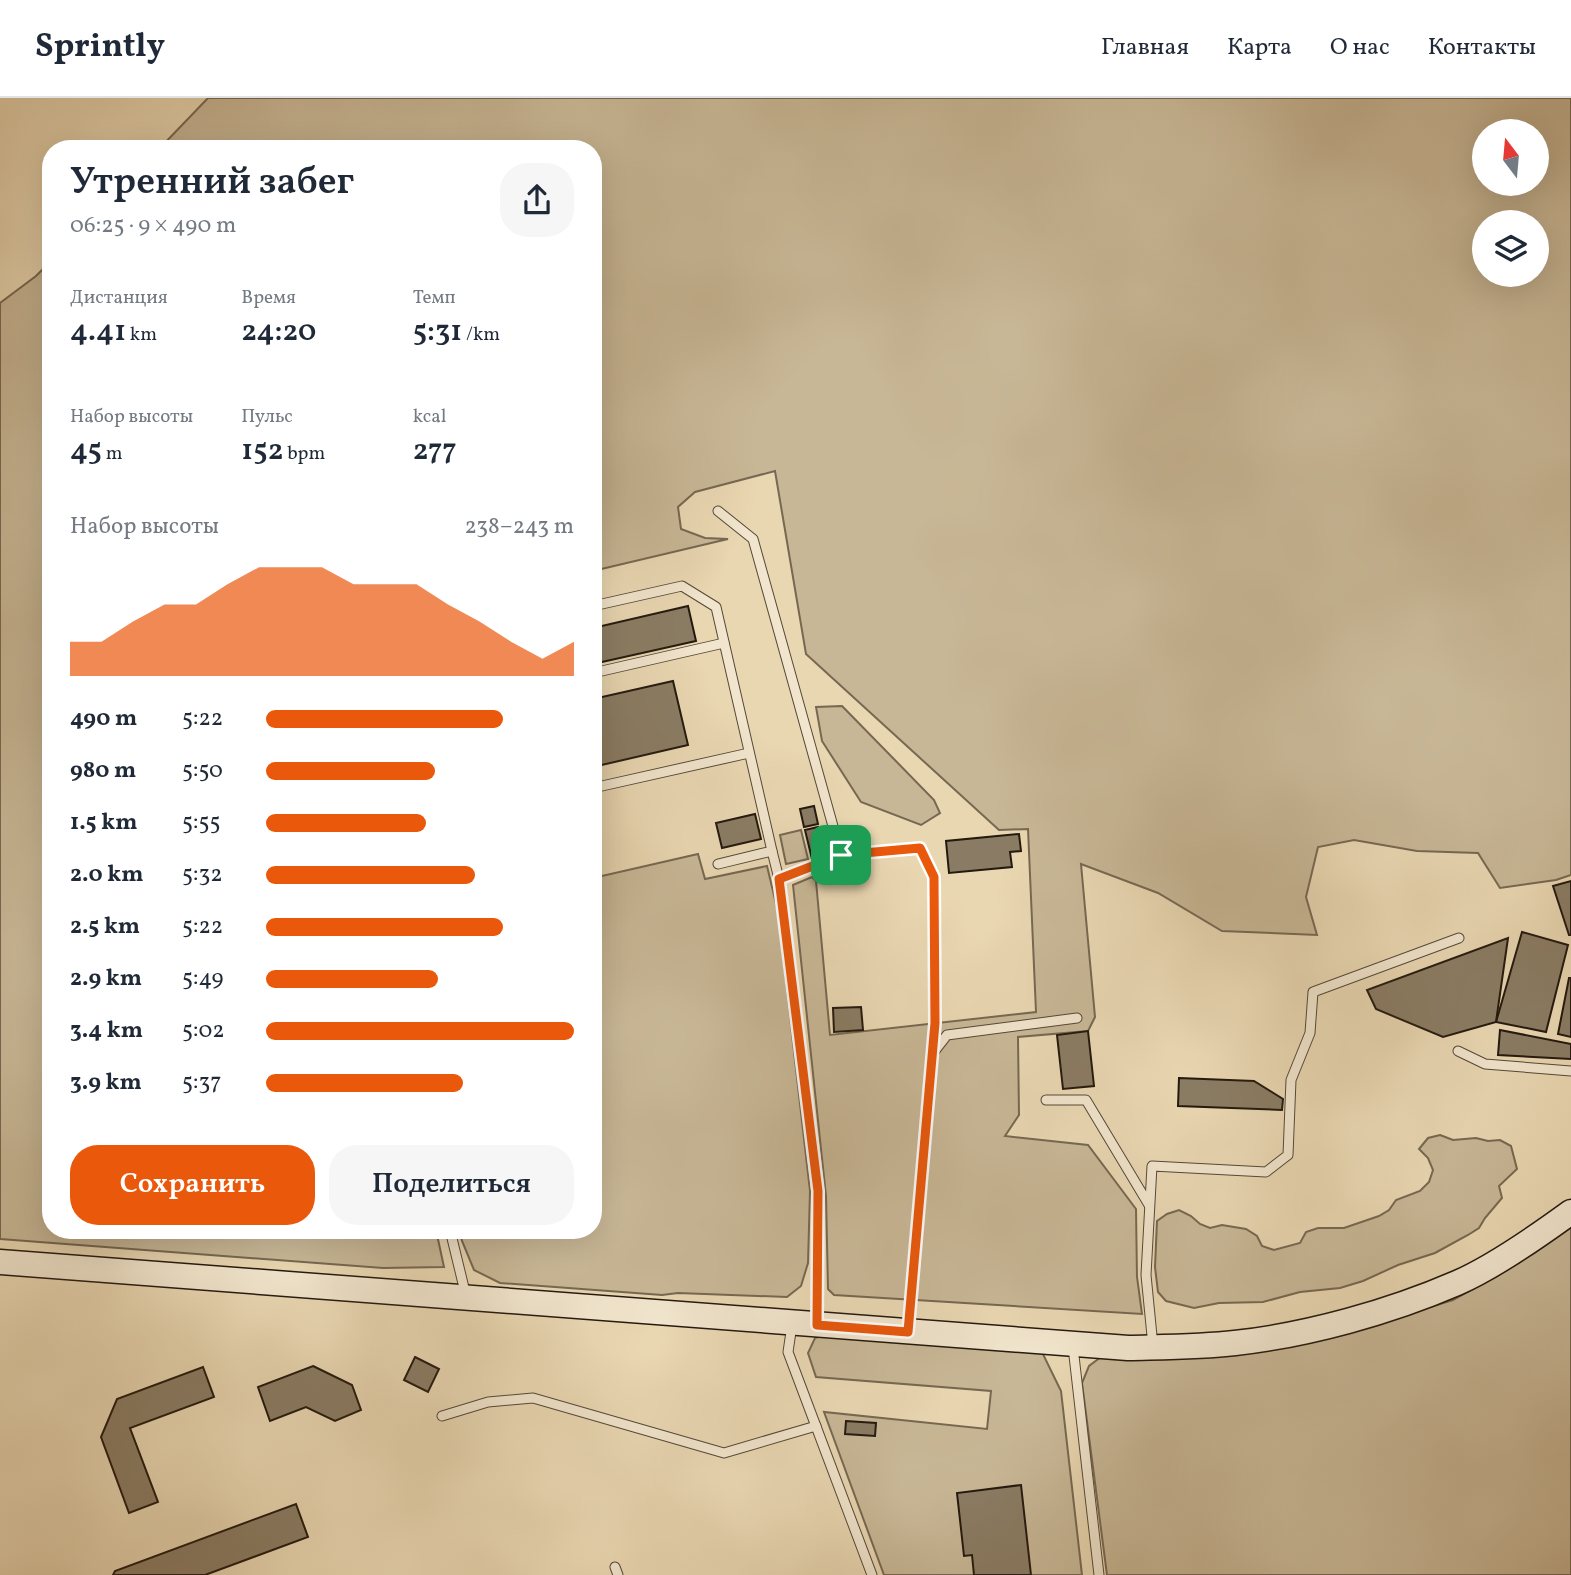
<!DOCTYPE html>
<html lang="ru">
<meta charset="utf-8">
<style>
:root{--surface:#fff;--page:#f6f6f7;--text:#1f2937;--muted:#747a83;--line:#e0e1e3;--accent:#ea580c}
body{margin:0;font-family:Vollkorn,serif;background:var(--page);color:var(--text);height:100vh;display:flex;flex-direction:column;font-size:26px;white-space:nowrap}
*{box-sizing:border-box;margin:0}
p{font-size:23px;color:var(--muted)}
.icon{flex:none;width:38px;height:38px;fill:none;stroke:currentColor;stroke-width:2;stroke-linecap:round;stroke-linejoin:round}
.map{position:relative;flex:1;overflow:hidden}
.panel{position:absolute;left:42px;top:42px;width:560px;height:1099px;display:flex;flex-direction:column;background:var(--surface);border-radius:28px;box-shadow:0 7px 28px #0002}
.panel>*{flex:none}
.needle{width:46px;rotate:344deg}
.buttons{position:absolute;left:1472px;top:21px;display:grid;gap:14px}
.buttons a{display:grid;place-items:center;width:77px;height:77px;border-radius:50%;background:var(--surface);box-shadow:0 7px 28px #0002;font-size:35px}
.pin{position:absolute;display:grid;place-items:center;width:60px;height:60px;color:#fff;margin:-30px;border-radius:14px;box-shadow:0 4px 10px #0006}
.round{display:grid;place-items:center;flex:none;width:74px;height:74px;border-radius:28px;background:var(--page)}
.headline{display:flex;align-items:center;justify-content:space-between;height:119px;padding:0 28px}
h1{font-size:38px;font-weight:600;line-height:52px}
.stats{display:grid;grid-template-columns:repeat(3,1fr);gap:10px;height:119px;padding:7px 28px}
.stats div{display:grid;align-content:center}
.stats b{font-size:30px;font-weight:600}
.stats small{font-size:19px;font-weight:400}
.stats p{font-size:19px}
.chart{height:196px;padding:14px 28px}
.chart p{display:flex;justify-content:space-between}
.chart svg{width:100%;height:126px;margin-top:7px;fill:var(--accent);opacity:.7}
.action{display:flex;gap:14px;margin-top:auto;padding:14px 28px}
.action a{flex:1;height:80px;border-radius:28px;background:var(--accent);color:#fff;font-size:28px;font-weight:600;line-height:80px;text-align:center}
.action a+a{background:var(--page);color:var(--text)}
ul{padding:0 28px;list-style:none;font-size:23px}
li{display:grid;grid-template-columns:112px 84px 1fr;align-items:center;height:52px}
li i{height:18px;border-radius:9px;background:var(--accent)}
header{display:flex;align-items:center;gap:42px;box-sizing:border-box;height:98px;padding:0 35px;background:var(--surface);border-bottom:2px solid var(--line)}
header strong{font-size:33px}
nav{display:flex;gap:38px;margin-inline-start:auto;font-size:24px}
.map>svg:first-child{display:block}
.green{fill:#c8b796;stroke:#766852;stroke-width:2;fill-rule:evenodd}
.building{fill:#8a7c64;stroke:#24190f;stroke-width:2}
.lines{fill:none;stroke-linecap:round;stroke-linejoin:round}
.lane-casing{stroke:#554838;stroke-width:11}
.secondary-casing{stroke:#24190f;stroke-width:27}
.lane{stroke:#f1e5cd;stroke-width:9}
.secondary{stroke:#f1e5cd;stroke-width:24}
.route-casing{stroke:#fff;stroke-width:14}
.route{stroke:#ea580c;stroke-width:9}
</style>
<header>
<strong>Sprintly</strong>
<nav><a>Главная</a><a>Карта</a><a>О нас</a><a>Контакты</a></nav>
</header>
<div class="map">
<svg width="1571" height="1477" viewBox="0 0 1571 1477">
<rect width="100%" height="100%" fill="#e9d7b2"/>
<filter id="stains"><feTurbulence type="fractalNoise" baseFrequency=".00286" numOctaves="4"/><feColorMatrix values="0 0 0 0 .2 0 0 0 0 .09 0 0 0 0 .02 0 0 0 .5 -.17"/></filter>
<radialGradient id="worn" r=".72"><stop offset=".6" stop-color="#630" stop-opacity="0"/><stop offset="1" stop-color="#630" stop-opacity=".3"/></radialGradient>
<g class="green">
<path d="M208 0H1571V777L1556 782 1500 790 1478 755 1417 753 1354 742 1318 749 1306 799 1317 837 1222 833 1158 795 1081 766 1095 919 1088 933 1018 939 1019 1017 1005 1038 1088 1047 1136 1111 1137 1179 1142 1216 834 1197 828 1191 826 1098 793 787 812 779 816 783 830 937 1036 914 1028 731 999 732 806 556 775 373 695 394 678 409 681 431 705 440 728 441 593 473V51H159ZM1484 33H1536V86H1484ZM1484 124H1536V177H1484Z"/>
<path d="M51 163V1132H436L444 1169 383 1170 0 1141V205L36 178Z"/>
<path d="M842 608 934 702 940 715 921 727 861 704 822 643 816 609Z"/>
<path d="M801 732 808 761 786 766 780 737Z"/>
<path d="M698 756 705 781 767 768 778 814 810 1093 808 1165 801 1188 787 1199 678 1195 662 1197 500 1185 474 1172 462 1143 459 1132H593V780Z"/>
<path d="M1440 1037 1453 1042 1476 1040 1488 1043 1500 1042 1511 1048 1517 1071 1499 1088 1502 1100 1485 1120 1479 1130 1468 1137 1435 1155 1398 1167 1363 1183 1340 1190 1300 1194 1263 1204 1219 1205 1194 1210 1166 1203 1158 1194 1155 1169 1157 1123 1167 1116 1179 1112 1191 1118 1200 1126 1210 1130 1222 1127 1246 1131 1257 1138 1262 1148 1274 1152 1300 1145 1306 1134 1318 1130H1344L1379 1118 1389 1112 1396 1102 1420 1093 1429 1084 1433 1072 1428 1060 1419 1051 1428 1040Z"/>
<path d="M1571 1128V1477H1107L1082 1285 1089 1268 1101 1259 1364 1229 1453 1202 1519 1165Z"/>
<path d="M822 1238 1041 1252 1061 1293 1082 1477H884L824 1314 987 1331 991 1293 816 1279 808 1255 815 1240Z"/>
</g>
<g class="building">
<path d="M688 508 696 543 593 566V530Z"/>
<path d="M673 583 688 647 593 669V601Z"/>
<path d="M814 708 818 726 804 729 800 711Z"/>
<path d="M755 716 761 741 722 750 716 725Z"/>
<path d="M818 729 825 759 812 761 805 732Z"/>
<path d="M1019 736 1021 753 1010 754 1012 769 949 775 946 743Z"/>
<path d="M1571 783V837H1569L1553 788Z"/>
<path d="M1522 834 1568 847 1546 934 1496 924Z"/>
<path d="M1508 840 1496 924 1443 939 1376 911 1367 892Z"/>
<path d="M1569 880H1571V939L1558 936Z"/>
<path d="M861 909 863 932 834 934 833 910Z"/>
<path d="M1500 932 1571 946V961L1498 957Z"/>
<path d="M1088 933 1094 988 1063 991 1057 937Z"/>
<path d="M1179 980 1254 983 1283 1001 1282 1012 1178 1008Z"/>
<path d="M415 1259 439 1271 428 1294 404 1282Z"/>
<path d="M313 1268 352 1287 361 1312 335 1323 306 1309 270 1323 258 1289Z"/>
<path d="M203 1269 214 1299 130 1330 158 1404 129 1415 101 1339 117 1301Z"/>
<path d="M846 1323 876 1325 875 1338 845 1336Z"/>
<path d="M1021 1387 1031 1477H974L972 1457 964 1458 957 1395Z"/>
<path d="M296 1406 308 1439 205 1477H113L115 1473Z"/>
</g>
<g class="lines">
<defs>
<g id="lane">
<path d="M718 413 753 441 841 757"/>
<path d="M593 508 682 488 716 509 772 753"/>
<path d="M593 575 724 545"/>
<path d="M593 690 749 655"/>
<path d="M718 766 772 753 779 781 818 1093 817 1225"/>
<path d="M779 781 841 757 920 750 934 779 935 925 933 955"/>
<path d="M1458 953 1485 966 1571 973"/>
<path d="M1046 1002H1086L1149 1107"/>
<path d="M450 1132 466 1198"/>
<path d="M792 1227 788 1254 872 1477"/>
<path d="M908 1232 933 955 947 937 1077 920"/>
<path d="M1153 1248 1146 1177 1152 1068 1266 1074 1288 1057 1291 982 1310 935 1313 894 1459 840"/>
<path d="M1073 1249 1099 1477"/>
<path d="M442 1318 488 1304 533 1300 724 1355 816 1328"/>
<path d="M615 1469 618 1477"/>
</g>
<path id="secondary" d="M0 1164 1128 1250C1164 1249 1200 1249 1235 1245 1308 1237 1390 1214 1457 1185 1494 1169 1538 1138 1571 1114"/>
</defs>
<use href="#lane" class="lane-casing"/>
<use href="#secondary" class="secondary-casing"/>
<use href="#lane" class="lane"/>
<use href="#secondary" class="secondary"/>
</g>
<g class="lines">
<defs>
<path id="route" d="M920 750 934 779 935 925 908 1234 817 1227 818 1093 779 781 841 757Z"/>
</defs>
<use href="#route" class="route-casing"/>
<use href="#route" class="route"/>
</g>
<rect width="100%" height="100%" filter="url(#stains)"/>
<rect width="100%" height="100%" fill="url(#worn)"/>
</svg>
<div class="buttons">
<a><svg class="needle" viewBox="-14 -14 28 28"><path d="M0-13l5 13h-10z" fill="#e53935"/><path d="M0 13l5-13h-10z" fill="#747a83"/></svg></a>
<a><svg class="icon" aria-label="layers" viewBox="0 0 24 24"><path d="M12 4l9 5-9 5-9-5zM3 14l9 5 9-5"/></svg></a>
</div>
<div class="pin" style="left:841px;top:757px;background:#1e9e55"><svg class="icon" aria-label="arrive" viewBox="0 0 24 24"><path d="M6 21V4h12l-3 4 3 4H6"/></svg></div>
<section class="panel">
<div class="headline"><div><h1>Утренний забег</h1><p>06:25 · 9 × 490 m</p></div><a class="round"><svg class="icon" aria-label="share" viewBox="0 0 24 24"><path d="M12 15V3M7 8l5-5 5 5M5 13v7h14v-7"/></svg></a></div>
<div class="stats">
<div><p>Дистанция</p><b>4.41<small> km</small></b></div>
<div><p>Время</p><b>24:20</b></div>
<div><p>Темп</p><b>5:31<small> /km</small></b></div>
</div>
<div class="stats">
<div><p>Набор высоты</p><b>45<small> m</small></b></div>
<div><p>Пульс</p><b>152<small> bpm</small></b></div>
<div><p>kcal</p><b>277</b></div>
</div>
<div class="chart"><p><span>Набор высоты</span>238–243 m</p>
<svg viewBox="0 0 160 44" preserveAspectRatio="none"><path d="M0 44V32L10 32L20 25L30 19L40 19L50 12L60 6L70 6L80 6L90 12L100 12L110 12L120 19L130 25L140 32L150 38L160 32V44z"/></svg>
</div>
<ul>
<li><b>490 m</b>5:22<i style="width:77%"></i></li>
<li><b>980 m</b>5:50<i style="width:55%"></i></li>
<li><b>1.5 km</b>5:55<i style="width:52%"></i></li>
<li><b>2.0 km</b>5:32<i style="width:68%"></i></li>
<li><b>2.5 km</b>5:22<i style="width:77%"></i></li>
<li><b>2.9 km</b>5:49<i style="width:56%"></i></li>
<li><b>3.4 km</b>5:02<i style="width:100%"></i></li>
<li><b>3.9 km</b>5:37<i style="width:64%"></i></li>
</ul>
<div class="action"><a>Сохранить</a><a>Поделиться</a></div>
</section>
</div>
